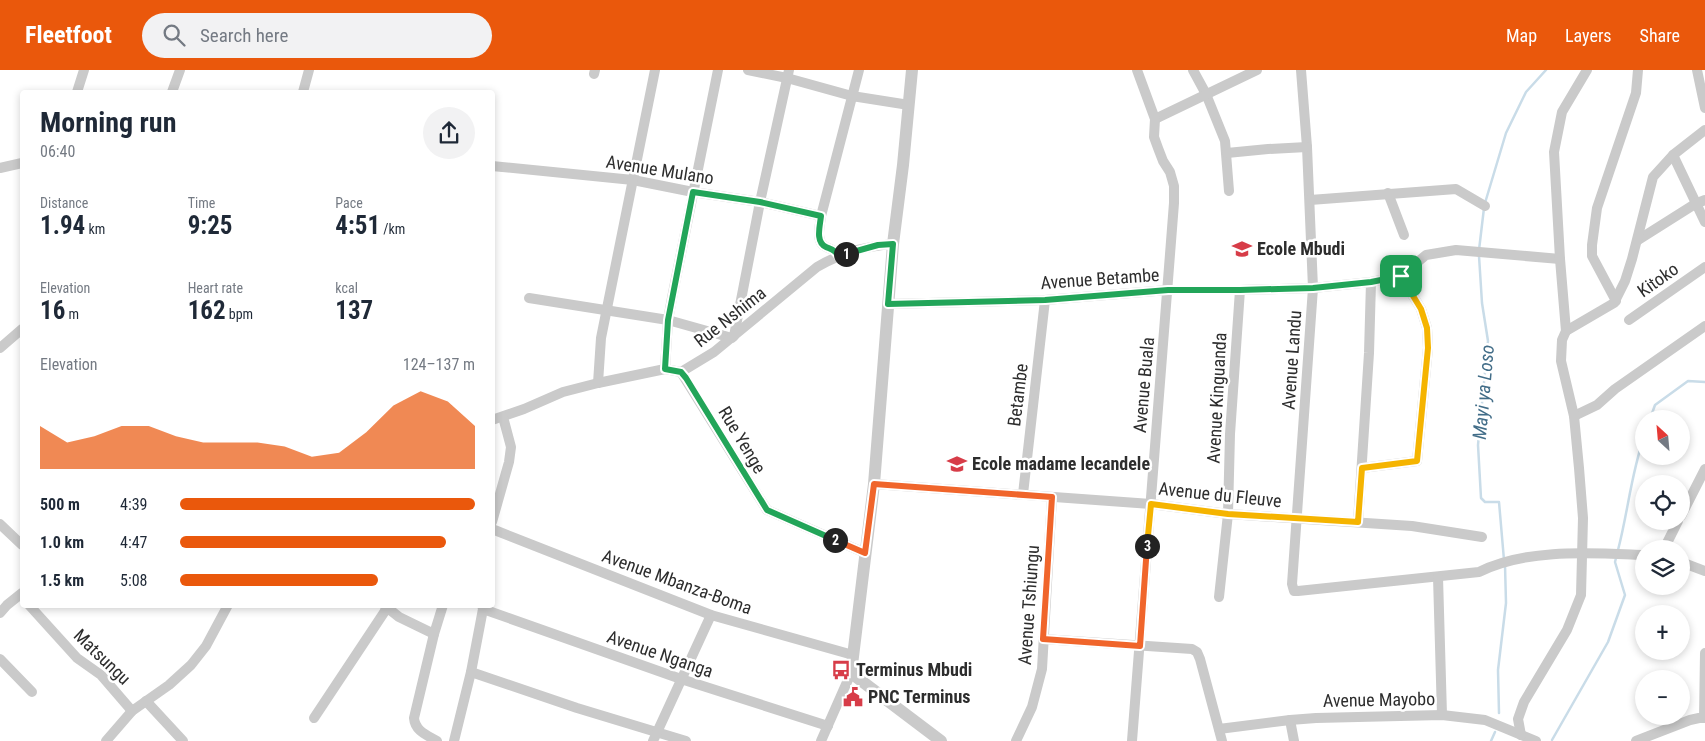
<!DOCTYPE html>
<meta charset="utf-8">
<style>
:root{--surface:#fff;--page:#f2f2f3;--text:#1f2937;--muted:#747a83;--accent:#ea580c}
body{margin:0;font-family:"Roboto Condensed",sans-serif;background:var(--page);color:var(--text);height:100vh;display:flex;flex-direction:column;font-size:19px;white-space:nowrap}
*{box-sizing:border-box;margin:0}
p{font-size:16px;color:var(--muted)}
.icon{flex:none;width:28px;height:28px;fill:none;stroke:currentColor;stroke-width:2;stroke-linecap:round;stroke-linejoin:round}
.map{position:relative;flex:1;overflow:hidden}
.drawer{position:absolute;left:20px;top:20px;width:475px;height:518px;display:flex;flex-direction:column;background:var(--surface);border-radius:5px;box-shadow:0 2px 8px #0003}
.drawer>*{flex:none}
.needle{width:32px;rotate:334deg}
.controls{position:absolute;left:1635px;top:340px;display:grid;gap:10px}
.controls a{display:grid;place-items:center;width:55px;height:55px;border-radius:50%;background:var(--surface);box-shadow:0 2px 8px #0003;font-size:25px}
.pin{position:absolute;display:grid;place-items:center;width:42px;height:42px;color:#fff;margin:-21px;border-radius:10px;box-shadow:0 2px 8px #0006}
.km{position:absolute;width:25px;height:25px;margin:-12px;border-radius:50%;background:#222;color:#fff;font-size:14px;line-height:25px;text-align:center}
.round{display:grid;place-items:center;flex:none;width:52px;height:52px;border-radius:26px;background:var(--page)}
.summary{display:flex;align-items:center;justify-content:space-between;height:85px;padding:0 20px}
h1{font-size:28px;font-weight:700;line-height:38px}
.figures{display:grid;grid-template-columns:repeat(3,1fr);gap:8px;height:85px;padding:5px 20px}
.figures div{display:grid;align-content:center}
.figures b{font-size:25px;font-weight:700}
.figures small{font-size:14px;font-weight:400}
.figures p{font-size:14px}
.chart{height:140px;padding:10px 20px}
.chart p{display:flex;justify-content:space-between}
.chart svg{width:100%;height:90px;margin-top:5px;fill:var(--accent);opacity:.7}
ul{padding:0 20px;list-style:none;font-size:16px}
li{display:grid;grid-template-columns:80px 60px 1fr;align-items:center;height:38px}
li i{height:12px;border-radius:6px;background:var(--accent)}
header{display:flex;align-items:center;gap:30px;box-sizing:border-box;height:70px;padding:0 25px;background:var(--accent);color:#fff}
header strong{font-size:24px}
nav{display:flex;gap:28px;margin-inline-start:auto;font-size:18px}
.search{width:350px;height:45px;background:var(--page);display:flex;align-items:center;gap:12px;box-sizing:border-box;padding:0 18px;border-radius:28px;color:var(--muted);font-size:19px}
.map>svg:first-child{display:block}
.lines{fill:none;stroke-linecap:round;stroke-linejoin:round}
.stream{stroke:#c9dce8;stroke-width:2.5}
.minor{stroke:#cacaca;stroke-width:10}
.tertiary{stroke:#cacaca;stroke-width:12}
.split-1-casing{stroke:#fff;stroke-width:10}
.split-2-casing{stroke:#fff;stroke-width:10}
.split-3-casing{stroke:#fff;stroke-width:10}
.split-4-casing{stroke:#fff;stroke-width:10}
.split-1{stroke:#22a559;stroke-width:6}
.split-2{stroke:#22a559;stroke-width:6}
.split-3{stroke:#f0652b;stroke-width:6}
.split-4{stroke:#f5b400;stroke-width:6}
.labels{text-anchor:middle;stroke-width:5;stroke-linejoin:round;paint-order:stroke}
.street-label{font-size:18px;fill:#2d2d2d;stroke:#fff}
.poi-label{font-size:18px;font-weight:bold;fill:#2d2d2d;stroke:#fff;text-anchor:start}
.water-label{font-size:19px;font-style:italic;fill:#426d88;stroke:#fff}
</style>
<header>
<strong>Fleetfoot</strong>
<div class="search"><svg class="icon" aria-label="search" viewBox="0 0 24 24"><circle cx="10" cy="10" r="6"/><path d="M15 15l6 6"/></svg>Search here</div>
<nav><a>Map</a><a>Layers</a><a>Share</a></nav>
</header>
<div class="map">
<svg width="1705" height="671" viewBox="0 0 1705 671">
<rect width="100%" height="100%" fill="#fff"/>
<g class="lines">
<g class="stream">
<path d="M1485 133 1506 63 1526 22 1546 0"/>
<path d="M1479 180 1484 138"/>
<path d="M1479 186 1482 233 1488 271 1478 375 1481 428 1485 432H1499L1504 490"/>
<path d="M1650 349 1655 335 1688 311 1705 312"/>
<path d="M1618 480C1628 442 1631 404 1644 367"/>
<path d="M1499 643 1498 600 1506 533 1505 495"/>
<path d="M1552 670 1608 572 1625 525 1615 492 1616 488"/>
<path d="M1491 671 1495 662"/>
</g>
<g class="minor">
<path d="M748 0 787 8 852 26 909 35"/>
<path d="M1193 0 1206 24 1225 71 1229 121"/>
<path d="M1301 0 1307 77 1313 218 1292 514 1294 521H1298L1479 502C1526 478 1592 483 1644 485"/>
<path d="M1697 0 1705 38"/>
<path d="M594 4 595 0"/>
<path d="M77 22 84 0"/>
<path d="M172 22 180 0"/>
<path d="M303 22 309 0"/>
<path d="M1155 49 1257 0"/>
<path d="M1227 83 1268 79 1307 77"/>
<path d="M1673 85 1705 152"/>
<path d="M492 96 633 110 693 122 760 132 821 146"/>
<path d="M0 98 22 93"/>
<path d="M1388 123 1404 165"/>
<path d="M1310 130 1456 119 1485 136"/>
<path d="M1638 170 1695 134 1705 130"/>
<path d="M839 187C835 180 833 180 826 177 815 172 820 156 821 146L859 0"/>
<path d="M529 228 668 250 732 268"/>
<path d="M1616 231 1592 186V175L1597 138 1636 23 1638 0"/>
<path d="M888 234 1045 230 1168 220H1240L1313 218 1371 212 1401 206 1426 185 1456 180 1560 189"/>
<path d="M1629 250 1705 197"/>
<path d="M1566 261 1614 233 1625 211 1632 189 1653 107 1673 85 1705 60"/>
<path d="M734 266 760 132 789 0"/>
<path d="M0 278 22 259"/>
<path d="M665 299 668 250 672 228 718 0"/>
<path d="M681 302 767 440 865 483"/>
<path d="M598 313 601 268 655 0"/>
<path d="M1574 346 1597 335 1615 319 1705 256"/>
<path d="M492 350 524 339 563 322 598 313 665 299 681 302 714 282 817 197C839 184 867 176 893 174"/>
<path d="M1362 398 1417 391 1428 278 1427 258 1421 239 1401 206"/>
<path d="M874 414 1151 434 1228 444 1412 456 1482 467"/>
<path d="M1023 424 1045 230"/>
<path d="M1681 446 1705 399"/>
<path d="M492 452 509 392 511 377 503 347"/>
<path d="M1358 452 1369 283 1371 212"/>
<path d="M0 454 22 475"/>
<path d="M492 459 711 545 853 585"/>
<path d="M1664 479 1678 451"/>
<path d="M1681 492 1705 501"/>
<path d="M1438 507 1442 645"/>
<path d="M1219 527 1228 444 1230 364 1240 220"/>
<path d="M29 535 77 588 101 605 132 641"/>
<path d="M384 535 399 547 434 564"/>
<path d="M483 539 681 609 828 656"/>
<path d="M0 543 7 535 22 523"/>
<path d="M1043 569 1192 579 1197 582 1200 589 1222 671"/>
<path d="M0 589 32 622"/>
<path d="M471 602 577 638 686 671"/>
<path d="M146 631 183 671"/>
<path d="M314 648 387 538"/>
<path d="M1704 648 1705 583"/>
<path d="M1290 650 1294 671"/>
<path d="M1219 659 1290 650 1316 648 1442 645 1485 650 1536 671"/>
<path d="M1521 665 1518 649 1524 632 1567 560 1581 525 1583 448 1579 398 1574 346 1561 291 1562 270 1566 261 1560 189 1554 82 1562 42 1587 0"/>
<path d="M106 671 132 641 169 615 191 595 206 576 228 535"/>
<path d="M437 671C427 665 415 661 414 648L434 564 443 535"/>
<path d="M454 671 471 602 483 539 482 535"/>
<path d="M653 671 711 545"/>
<path d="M821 671 851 603"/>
<path d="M1016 671 1032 637 1042 599 1052 427"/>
<path d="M1132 671 1174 133V116L1170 102 1163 91 1158 78 1154 67 1155 49 1137 0"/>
<path d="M1636 671 1690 650 1699 648H1705"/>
</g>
<path class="tertiary" d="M912 0 903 95 893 174 874 414 851 603 941 671"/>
</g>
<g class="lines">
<defs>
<path id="split-1" d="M846 184 878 175 893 174 888 234 1045 230 1168 220H1240L1313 218 1371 212 1401 206"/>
<path id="split-2" d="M835 470 767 440 686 308 681 302 665 299 668 250 693 122 760 132 821 146C820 156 815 172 826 177 833 180 835 180 839 187L846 184"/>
<path id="split-3" d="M835 470 865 483 874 414 1052 427 1043 569 1140 576 1147 476"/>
<path id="split-4" d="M1147 476 1151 434 1228 444 1358 452 1362 398 1417 391 1428 278 1427 258 1421 239 1401 206"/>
</defs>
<use href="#split-1" class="split-1-casing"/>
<use href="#split-2" class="split-2-casing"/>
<use href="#split-3" class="split-3-casing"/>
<use href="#split-4" class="split-4-casing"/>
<use href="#split-1" class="split-1"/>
<use href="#split-2" class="split-2"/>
<use href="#split-3" class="split-3"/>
<use href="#split-4" class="split-4"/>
</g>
<defs>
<symbol id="school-bare" viewBox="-9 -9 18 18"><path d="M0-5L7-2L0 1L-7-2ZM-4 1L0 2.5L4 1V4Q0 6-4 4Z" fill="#d73c48" stroke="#fff" stroke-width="2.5" paint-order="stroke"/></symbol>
<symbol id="bus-bare" viewBox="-9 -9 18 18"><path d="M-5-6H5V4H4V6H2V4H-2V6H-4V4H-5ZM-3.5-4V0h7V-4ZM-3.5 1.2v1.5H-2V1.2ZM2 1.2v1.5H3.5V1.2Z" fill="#d73c48" stroke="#fff" stroke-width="2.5" paint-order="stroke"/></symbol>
<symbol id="civic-bare" viewBox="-9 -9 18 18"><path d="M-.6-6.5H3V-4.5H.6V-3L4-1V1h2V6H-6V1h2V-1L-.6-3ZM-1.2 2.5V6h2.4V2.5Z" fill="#d73c48" stroke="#fff" stroke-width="2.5" paint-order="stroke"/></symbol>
</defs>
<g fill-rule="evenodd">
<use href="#school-bare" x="1228" y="165" width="28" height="28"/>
<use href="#school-bare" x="943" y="380" width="28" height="28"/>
<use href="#bus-bare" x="827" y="586" width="28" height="28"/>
<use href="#civic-bare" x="839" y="613" width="28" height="28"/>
</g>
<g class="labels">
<g class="street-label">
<text transform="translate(660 100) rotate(9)" y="6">Avenue Mulano</text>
<text transform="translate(1100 209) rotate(-4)" y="6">Avenue Betambe</text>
<text transform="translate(1658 210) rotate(-35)" y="6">Kitoko</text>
<text transform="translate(730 247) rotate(-38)" y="6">Rue Nshima</text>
<text transform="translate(1292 290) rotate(-86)" y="6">Avenue Landu</text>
<text transform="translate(1144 315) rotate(-85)" y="6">Avenue Buala</text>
<text transform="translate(1018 325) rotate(-83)" y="6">Betambe</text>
<text transform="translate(1217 328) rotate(-87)" y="6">Avenue Kinguanda</text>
<text transform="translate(742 370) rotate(59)" y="6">Rue Yenge</text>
<text transform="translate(1220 425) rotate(6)" y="6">Avenue du Fleuve</text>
<text transform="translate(677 512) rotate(20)" y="6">Avenue Mbanza-Boma</text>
<text transform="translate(1029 535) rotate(-86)" y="6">Avenue Tshiungu</text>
<text transform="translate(660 584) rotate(19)" y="6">Avenue Nganga</text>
<text transform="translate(102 587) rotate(44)" y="6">Matsungu</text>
<text transform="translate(1379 630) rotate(-1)" y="6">Avenue Mayobo</text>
</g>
<g class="poi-label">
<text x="1257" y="185">Ecole Mbudi</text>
<text x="972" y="400">Ecole madame lecandele</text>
<text x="856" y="606">Terminus Mbudi</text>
<text x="868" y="633">PNC Terminus</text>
</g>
<g class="water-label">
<text transform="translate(1483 322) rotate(-85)" y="7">Mayi ya Loso</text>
</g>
</g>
</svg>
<div class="controls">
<a><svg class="needle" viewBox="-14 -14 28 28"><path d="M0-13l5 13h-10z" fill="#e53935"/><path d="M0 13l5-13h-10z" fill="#747a83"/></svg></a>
<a><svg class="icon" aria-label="locate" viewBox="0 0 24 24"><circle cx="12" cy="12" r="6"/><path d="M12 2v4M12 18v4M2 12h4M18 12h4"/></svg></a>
<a><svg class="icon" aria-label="layers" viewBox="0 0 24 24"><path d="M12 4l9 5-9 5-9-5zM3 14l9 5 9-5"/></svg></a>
<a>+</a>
<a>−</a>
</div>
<div class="pin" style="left:1401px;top:206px;background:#1e9e55"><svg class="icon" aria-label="arrive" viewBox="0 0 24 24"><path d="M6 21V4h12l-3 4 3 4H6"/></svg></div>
<b class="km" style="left:846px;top:184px">1</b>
<b class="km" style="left:835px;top:470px">2</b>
<b class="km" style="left:1147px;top:476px">3</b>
<section class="drawer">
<div class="summary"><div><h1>Morning run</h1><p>06:40</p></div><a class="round"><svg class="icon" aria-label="share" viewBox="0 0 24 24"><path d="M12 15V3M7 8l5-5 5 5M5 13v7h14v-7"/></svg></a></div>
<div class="figures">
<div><p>Distance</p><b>1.94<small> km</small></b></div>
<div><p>Time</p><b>9:25</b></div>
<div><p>Pace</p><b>4:51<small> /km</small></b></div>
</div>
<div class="figures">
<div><p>Elevation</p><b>16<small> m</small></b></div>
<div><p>Heart rate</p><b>162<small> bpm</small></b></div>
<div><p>kcal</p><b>137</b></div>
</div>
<div class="chart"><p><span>Elevation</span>124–137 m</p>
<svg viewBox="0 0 160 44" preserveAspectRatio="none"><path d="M0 44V23L10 31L20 28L30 23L40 23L50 28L60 31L70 31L80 31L90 33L100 38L110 36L120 26L130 13L140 6L150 11L160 23V44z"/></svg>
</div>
<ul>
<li><b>500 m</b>4:39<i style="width:100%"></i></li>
<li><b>1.0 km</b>4:47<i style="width:90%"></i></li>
<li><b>1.5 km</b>5:08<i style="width:67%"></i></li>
</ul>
</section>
</div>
